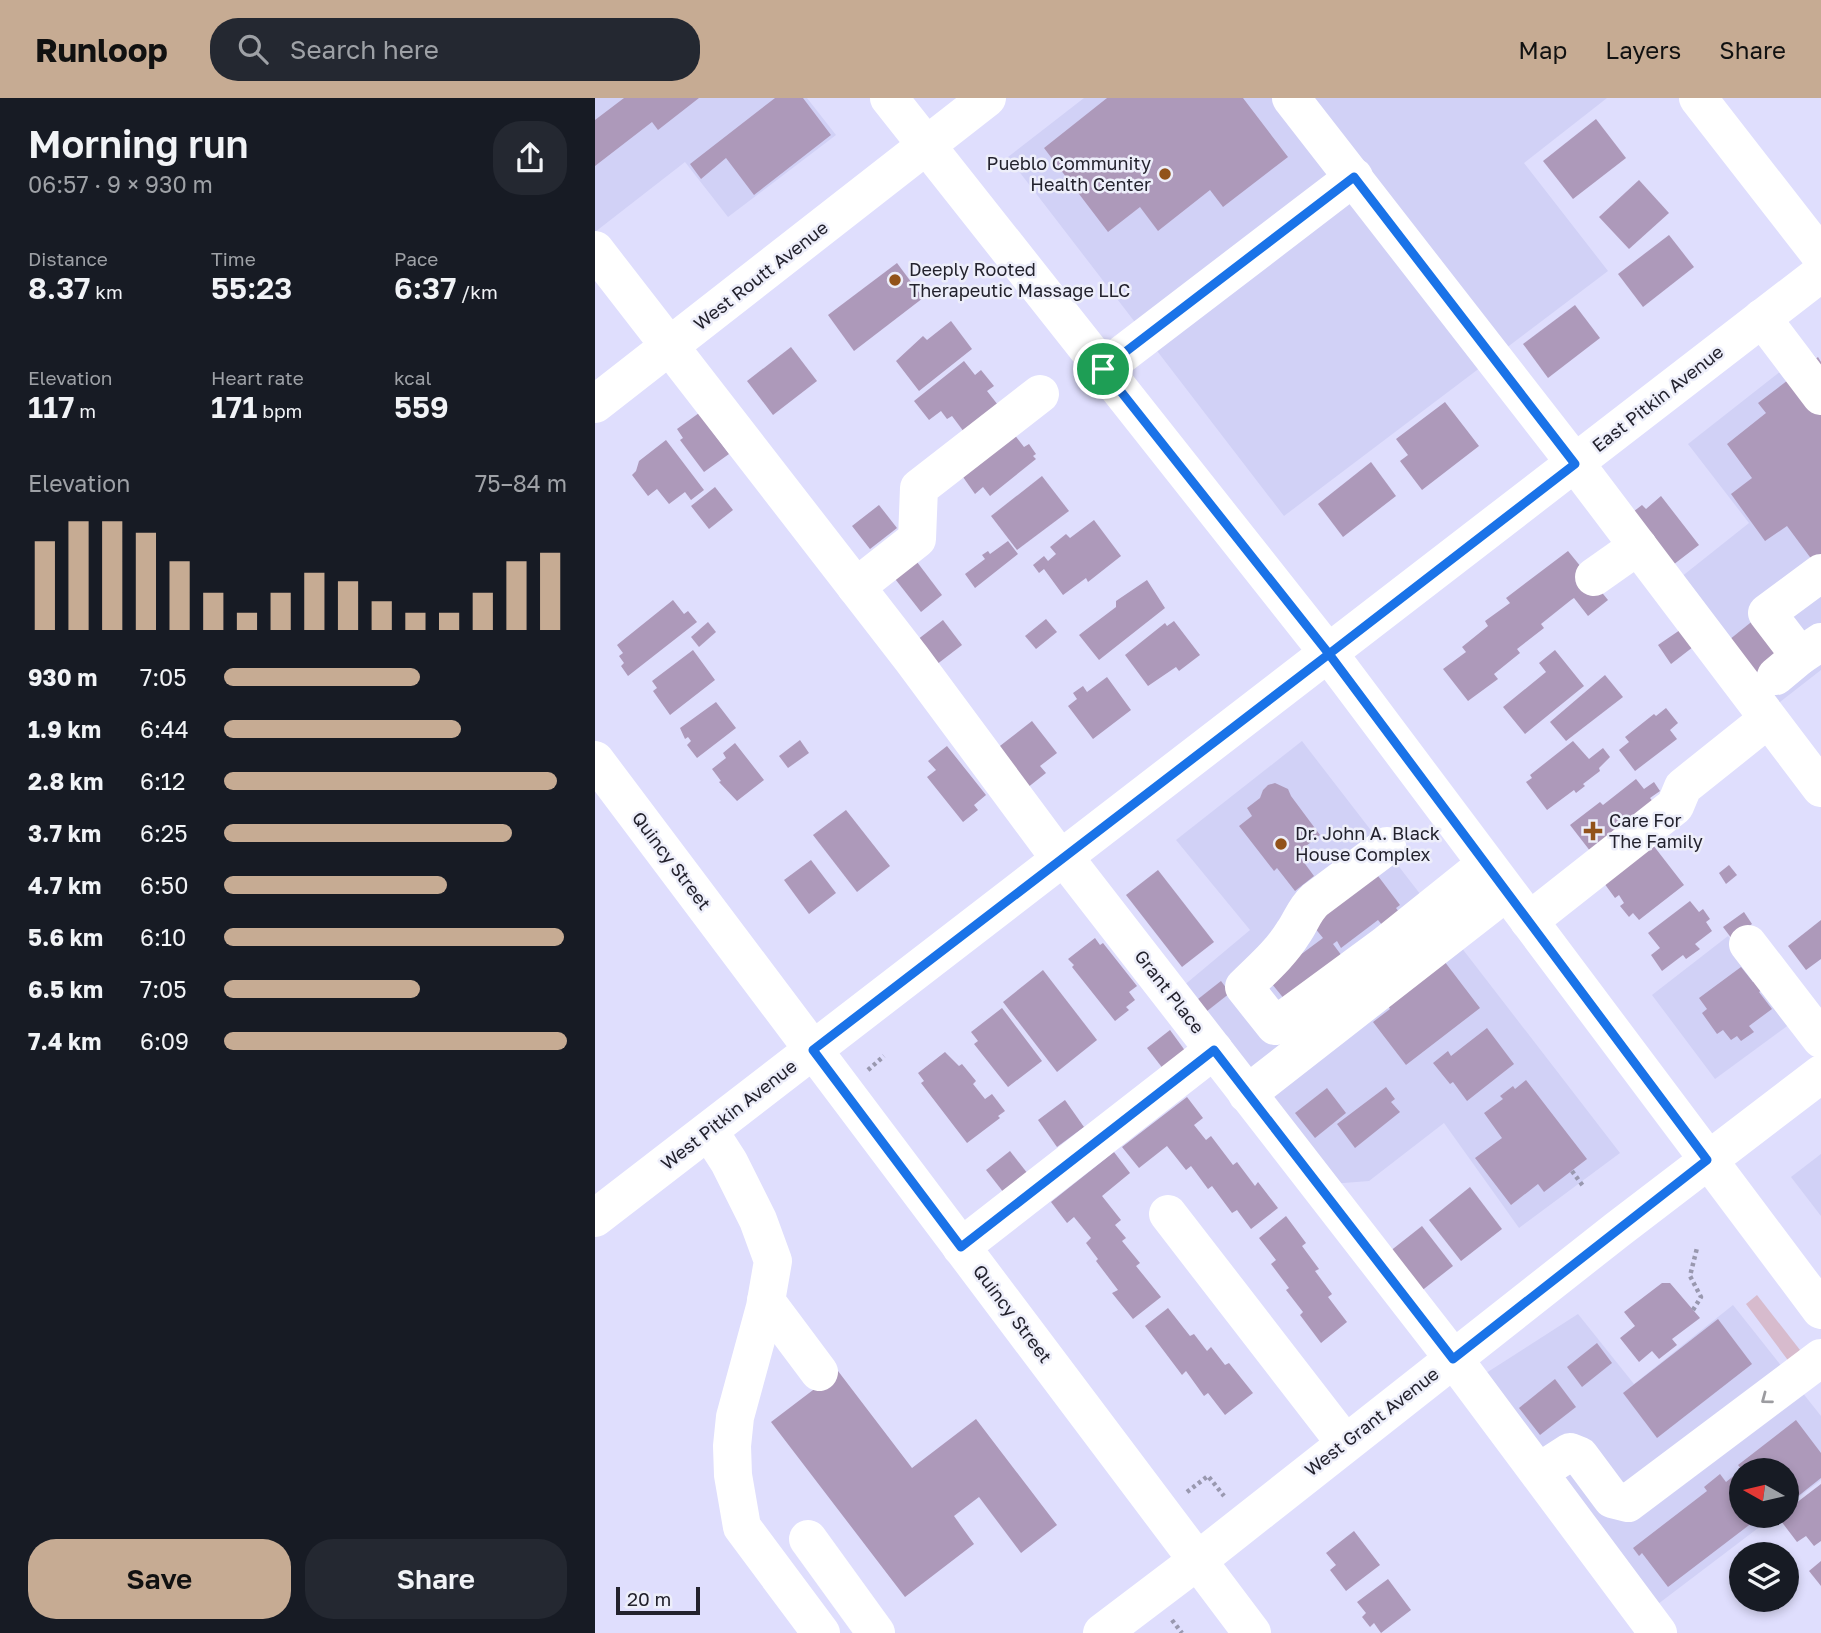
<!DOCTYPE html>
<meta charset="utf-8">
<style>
:root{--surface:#171b24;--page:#242831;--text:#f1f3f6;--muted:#9ea1a6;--accent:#c6ab93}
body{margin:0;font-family:"Golos Text",sans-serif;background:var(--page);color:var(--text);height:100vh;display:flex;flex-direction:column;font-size:26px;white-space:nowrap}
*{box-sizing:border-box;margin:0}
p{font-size:23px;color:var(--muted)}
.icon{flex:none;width:38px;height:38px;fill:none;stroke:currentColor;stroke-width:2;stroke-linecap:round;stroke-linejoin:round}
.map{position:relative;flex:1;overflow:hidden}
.panel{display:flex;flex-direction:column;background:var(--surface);width:595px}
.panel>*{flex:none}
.needle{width:46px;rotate:278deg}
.buttons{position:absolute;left:1134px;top:1360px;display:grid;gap:14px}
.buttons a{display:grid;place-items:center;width:70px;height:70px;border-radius:50%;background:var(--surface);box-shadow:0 4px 10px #0003;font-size:35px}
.scale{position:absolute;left:21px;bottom:18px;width:84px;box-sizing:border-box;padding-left:7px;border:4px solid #23222d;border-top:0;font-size:19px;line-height:24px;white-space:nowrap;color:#23222d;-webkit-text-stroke:5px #edeefa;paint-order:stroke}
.pin{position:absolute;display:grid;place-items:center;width:60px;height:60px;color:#fff;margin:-30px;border:4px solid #fff;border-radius:50%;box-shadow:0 2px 7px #0007}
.round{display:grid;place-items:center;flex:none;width:74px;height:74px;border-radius:28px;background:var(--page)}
.head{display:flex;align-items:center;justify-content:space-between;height:119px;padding:0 28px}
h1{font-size:38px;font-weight:600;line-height:52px}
.figures{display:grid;grid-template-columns:repeat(3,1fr);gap:10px;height:119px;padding:7px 28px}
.figures div{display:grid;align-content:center}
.figures b{font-size:30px;font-weight:600}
.figures small{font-size:19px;font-weight:400}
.figures p{font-size:19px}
.chart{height:196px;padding:14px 28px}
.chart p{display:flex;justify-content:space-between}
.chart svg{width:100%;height:126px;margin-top:7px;stroke:var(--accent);stroke-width:6}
.button{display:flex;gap:14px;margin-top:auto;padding:14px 28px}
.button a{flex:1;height:80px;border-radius:28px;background:var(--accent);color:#111;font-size:28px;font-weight:600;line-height:80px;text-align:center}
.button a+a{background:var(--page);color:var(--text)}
ul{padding:0 28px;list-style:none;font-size:23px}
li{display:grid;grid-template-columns:112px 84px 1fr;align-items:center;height:52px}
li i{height:18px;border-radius:9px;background:var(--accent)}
header{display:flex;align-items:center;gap:42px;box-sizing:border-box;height:98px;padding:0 35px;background:var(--accent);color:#111}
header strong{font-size:33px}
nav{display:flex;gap:38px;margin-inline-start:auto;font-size:24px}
.search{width:490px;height:63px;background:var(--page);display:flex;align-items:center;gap:18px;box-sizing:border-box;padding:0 24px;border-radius:28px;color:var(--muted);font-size:26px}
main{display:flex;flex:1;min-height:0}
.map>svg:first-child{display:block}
.built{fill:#d1d1f6}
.green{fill:#d7bbcd}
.building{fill:#ad99ba}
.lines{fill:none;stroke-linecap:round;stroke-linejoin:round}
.path{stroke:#9998af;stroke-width:4.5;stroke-dasharray:3.5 3.5;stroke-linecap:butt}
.minor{stroke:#fff;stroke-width:38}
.oneway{stroke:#9c9ca0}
.route-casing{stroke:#fff;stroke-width:14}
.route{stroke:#1a73e8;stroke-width:9}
.poi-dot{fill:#92531a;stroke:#edeefa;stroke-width:2.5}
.labels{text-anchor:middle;stroke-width:5;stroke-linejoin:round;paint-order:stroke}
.poi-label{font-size:18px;fill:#23222d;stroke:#edeefa;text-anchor:start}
.street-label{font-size:18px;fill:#23222d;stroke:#edeefa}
</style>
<header>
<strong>Runloop</strong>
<div class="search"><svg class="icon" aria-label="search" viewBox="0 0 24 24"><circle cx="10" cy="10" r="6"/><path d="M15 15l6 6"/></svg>Search here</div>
<nav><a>Map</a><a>Layers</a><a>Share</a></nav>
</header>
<main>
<section class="panel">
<div class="head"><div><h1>Morning run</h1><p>06:57 · 9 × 930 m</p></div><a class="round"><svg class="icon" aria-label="share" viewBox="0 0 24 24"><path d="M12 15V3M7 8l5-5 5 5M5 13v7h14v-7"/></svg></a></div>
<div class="figures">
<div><p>Distance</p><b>8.37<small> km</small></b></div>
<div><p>Time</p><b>55:23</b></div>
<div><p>Pace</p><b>6:37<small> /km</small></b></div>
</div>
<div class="figures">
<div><p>Elevation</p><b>117<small> m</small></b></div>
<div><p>Heart rate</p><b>171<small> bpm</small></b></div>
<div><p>kcal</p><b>559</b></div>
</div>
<div class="chart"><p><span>Elevation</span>75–84 m</p>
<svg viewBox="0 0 160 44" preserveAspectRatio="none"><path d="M5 44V13M15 44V6M25 44V6M35 44V10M45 44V20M55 44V31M65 44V38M75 44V31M85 44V24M95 44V27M105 44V34M115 44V38M125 44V38M135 44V31M145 44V20M155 44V17"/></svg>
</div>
<ul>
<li><b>930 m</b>7:05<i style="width:57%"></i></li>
<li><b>1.9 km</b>6:44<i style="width:69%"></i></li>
<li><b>2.8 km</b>6:12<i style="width:97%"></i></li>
<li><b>3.7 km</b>6:25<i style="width:84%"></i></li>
<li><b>4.7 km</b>6:50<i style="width:65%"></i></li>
<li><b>5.6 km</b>6:10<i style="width:99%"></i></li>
<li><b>6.5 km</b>7:05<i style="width:57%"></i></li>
<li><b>7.4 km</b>6:09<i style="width:100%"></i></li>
</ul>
<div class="button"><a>Save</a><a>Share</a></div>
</section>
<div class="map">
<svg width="1226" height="1535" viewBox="0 0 1226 1535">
<rect width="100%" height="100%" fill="#dfdefd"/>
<g class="built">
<path d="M0 0H212L241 37 133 119 90 64 0 134Z"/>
<path d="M489 0H1012L929 65 1013 173 689 418 413 59Z"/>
<path d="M1214 251 1226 265V572L1163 621 1066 495 1154 425 1093 346Z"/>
<path d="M707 643 1025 1055 924 1130 849 1025 774 1083 736 1086 587 889 655 832 581 742Z"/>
<path d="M1133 838 1199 923 1120 981 1057 897Z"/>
<path d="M1226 1056V1118L1196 1079Z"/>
<path d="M1138 1207 1226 1318V1382L1192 1408V1372H1146V1418H1179L1063 1506 888 1277 983 1216 1039 1286Z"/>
</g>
<path class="green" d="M1162 1197 1205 1252 1195 1265 1151 1206Z"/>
<g class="building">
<path d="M29 0H104L63 32 57 24 0 68V22Z"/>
<path d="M180 0H208L236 37 159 97 131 60 106 81 95 66Z"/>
<path d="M512 0H648L693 59 628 109 615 92 563 133 545 109 513 134 449 50Z"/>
<path d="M1001 21 1031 60 978 101 948 63Z"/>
<path d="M1044 82 1074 115 1034 151 1004 119Z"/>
<path d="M1074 137 1099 169 1048 209 1023 176Z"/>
<path d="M302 165 328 200 259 253 233 217Z"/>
<path d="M980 207 1005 240 953 280 928 246Z"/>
<path d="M356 223 377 251 324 293 301 263 328 238 332 242Z"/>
<path d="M196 249 222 283 178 317 152 283Z"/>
<path d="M1223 259 1226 264V474L1192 428 1170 443 1136 396 1157 380 1132 346 1171 315 1163 305Z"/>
<path d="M369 263 380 277 386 272 399 288 392 293 403 307 369 334 357 318 352 321 346 313 334 322 319 303Z"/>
<path d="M850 304 884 348 827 392 805 363 813 357 801 341Z"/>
<path d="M104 315 134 356 109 374 85 342 88 340 82 331Z"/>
<path d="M412 327 429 349 434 346 441 356 438 358 441 361 395 398 388 389 380 396 368 379Z"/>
<path d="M71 342 109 392 96 402 90 394 74 406 62 391 53 398 37 377 41 373 44 363Z"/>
<path d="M776 364 801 398 748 439 723 406Z"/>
<path d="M447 378 474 413 422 452 396 418Z"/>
<path d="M120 389 138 412 114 431 96 408Z"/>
<path d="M1066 398 1104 447 1074 470 1034 417 1047 407 1051 411Z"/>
<path d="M284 407 302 430 275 451 257 428Z"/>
<path d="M499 422 526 458 493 484 491 480 468 497 449 471 444 475 438 467 449 458 453 463 461 456 455 449 471 436 475 440Z"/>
<path d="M413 443 423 456 380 490 370 476 390 461 387 457 393 453 395 456Z"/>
<path d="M973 453 1013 502 993 518 979 500 976 502 946 526 949 530 922 551 925 555 899 576 903 581 873 603 848 571 871 554 867 549 893 528 890 523 915 505 911 500Z"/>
<path d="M319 460 347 497 326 514 297 477Z"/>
<path d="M552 482 570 510 504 562 484 537 521 509V503Z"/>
<path d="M78 502 89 516 93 513 102 524 33 578 26 568 29 565 24 558 28 555 22 547Z"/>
<path d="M451 521 462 534 441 551 430 538Z"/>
<path d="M1160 521 1187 554 1161 575 1134 542Z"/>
<path d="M348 522 367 547 341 567 322 542Z"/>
<path d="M579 523 605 557 584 573 581 569 553 588 530 557 570 525 572 528Z"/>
<path d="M113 524 121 534 104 549 96 539Z"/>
<path d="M1085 532 1098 549 1076 566 1063 547Z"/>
<path d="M98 552 120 582 75 617 58 593 62 590 57 583Z"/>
<path d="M960 552 989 588 930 636 908 609 951 574 944 565Z"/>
<path d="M1010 577 1028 599 971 643 955 624Z"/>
<path d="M512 579 536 612 498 641 473 608 482 601 478 595 488 588 492 594Z"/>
<path d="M121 604 141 630 102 660 92 647 96 643 93 639 90 641 85 630Z"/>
<path d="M1071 610 1083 625 1075 632 1082 641 1040 673 1024 652 1034 644 1030 639 1059 616 1061 618Z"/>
<path d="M437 623 462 655 445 668 451 675 432 690 401 651Z"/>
<path d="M205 642 214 655 193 670 184 658Z"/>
<path d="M978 643 994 661 1008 650 1015 659 1004 670 1005 673 988 686 990 688 981 695 979 692 952 712 931 684 937 680 935 677Z"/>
<path d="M140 645 169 682 142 703 124 684 126 683 117 671 131 660 128 655Z"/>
<path d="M352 648 391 697 379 707 383 712 368 724 332 679 341 672 333 663Z"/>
<path d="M1041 681 1049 691 1059 684 1065 693 1055 700 1062 709 999 758 975 727 1005 704 1008 707Z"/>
<path d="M680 685 693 691 696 698 725 737 702 755 719 778 700 793 682 770 679 773 644 728 657 718 652 710 665 700 668 692 673 687Z"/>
<path d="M251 712 295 768 262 794 218 737Z"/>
<path d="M1058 747 1089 787 1044 822 1038 815 1034 819 1025 808 1029 805 1024 797 1020 800 1009 785Z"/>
<path d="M216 762 241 795 214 816 189 782Z"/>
<path d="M1134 767 1142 777 1131 786 1124 775Z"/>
<path d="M777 770 805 807 801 810 810 822 793 834 783 822 746 850 742 843 738 846 747 858 690 902 673 881 728 840 719 829 716 812Z"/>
<path d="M563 772 619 844 587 869 531 797Z"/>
<path d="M1095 803 1104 814 1108 811 1115 821 1111 824 1117 833 1100 846 1105 851 1091 861 1088 857 1067 873 1056 857 1065 850 1053 835Z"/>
<path d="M1149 814 1157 826 1137 841 1128 829Z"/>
<path d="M1226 822V861L1211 872 1193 848Z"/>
<path d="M500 840 505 847 508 845 542 888 534 894 540 902 531 909 534 912 520 923 477 869 479 867 473 861Z"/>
<path d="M843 855 885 910 811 967 778 924 795 911 793 908Z"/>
<path d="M1146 869 1158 884 1163 880 1170 890 1164 894 1177 911 1154 928 1159 934 1146 943 1142 938 1136 942 1128 932 1122 936 1107 915 1112 911 1104 900Z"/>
<path d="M448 872 502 942 462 974 408 904Z"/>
<path d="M626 883 635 895 607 917 598 905Z"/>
<path d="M407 910 447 963 413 989 379 946 383 943 376 934Z"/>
<path d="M892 930 919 966 872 1003 858 984 855 986 838 965 853 953 856 958Z"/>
<path d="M575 932 591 954 569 972 552 950Z"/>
<path d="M350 954 364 968 367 966 381 983 378 986 390 1001 397 996 410 1013 403 1018 405 1020 372 1045 326 985 329 983 323 975Z"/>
<path d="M931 982 992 1061 949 1094 943 1086 916 1107 880 1060 907 1040 889 1015 908 1001 905 998 918 988 920 991Z"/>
<path d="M791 989 800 1001 796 1004 805 1014 760 1050 742 1026Z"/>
<path d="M732 990 751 1015 720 1040 700 1015Z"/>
<path d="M592 999 608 1020 599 1027 611 1042 616 1038 638 1067 642 1064 660 1088 663 1084 683 1110 656 1131 642 1112 637 1115 617 1088 613 1091 596 1068 591 1072 572 1048 544 1070 527 1049Z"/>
<path d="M470 1002 489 1029 462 1049 443 1022Z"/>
<path d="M415 1053 433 1076 409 1095 391 1072Z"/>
<path d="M519 1054 535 1075 507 1098 526 1122 520 1127 531 1140 527 1143 545 1165 541 1168 566 1199 538 1221 517 1195 523 1192 501 1163 503 1161 491 1145 496 1140 479 1119 472 1125 456 1104Z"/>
<path d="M875 1089 907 1131 866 1163 834 1122Z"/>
<path d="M691 1118 711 1145 707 1148 724 1171 720 1173 737 1196 733 1199 752 1224 726 1245 705 1217 708 1214 691 1192 694 1190 676 1166 681 1162 664 1140Z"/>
<path d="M827 1128 858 1168 825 1194 794 1154Z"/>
<path d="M1067 1185H1075L1105 1220 1077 1241 1082 1247 1064 1261 1057 1253 1044 1264 1025 1240 1040 1228 1029 1214Z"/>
<path d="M573 1210 595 1238 599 1236 612 1253 616 1249 630 1267 634 1265 658 1295 630 1317 613 1295 609 1298 591 1273 587 1277 550 1228Z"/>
<path d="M1123 1221 1157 1266 1062 1340 1028 1295Z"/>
<path d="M1002 1245 1017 1265 987 1289 972 1269Z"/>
<path d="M243 1273 317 1370 381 1321 462 1427 426 1455 384 1399 359 1418 379 1446 310 1499 176 1324Z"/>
<path d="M960 1281 981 1309 945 1337 924 1310Z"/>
<path d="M1201 1322 1226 1355V1380L1192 1407V1372H1147L1143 1367Z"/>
<path d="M1146 1372V1418H1166L1073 1489 1047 1455 1044 1458 1038 1450 1112 1393 1109 1389 1125 1376 1131 1384Z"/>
<path d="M1226 1386V1443L1219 1448 1211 1438 1202 1444 1186 1423 1195 1416 1192 1412Z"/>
<path d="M759 1433 785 1467 751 1493 735 1472 741 1467 731 1455Z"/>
<path d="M1226 1463V1488L1214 1473Z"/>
<path d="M793 1481 816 1512 786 1535 779 1525 775 1529 767 1519 771 1515 762 1504Z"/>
</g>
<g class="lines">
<g class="path">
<path d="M273 972 289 958"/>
<path d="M977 1073 988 1088"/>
<path d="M1098 1212 1106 1199 1095 1178 1102 1150"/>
<path d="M592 1394 613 1378 629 1398"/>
<path d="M577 1522 587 1535"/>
</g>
<g class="minor">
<path d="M294 0 734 556 1226 1212"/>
<path d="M696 0 980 365 1226 690"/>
<path d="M1103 0 1226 158"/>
<path d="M0 152 317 561 466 762"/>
<path d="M1167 220 1226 298"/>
<path d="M508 271 759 79"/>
<path d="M0 306 392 0"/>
<path d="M1226 475 1172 515 1205 558 1226 544"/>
<path d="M999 479 1043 448"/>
<path d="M261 489 322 441 324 390 445 296"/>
<path d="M1181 578 1205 558"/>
<path d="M0 662 657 1535"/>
<path d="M792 748 720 802C709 812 706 824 698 835 685 856 666 872 649 889L680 928 790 847 891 766"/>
<path d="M469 759 858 1260 1063 1535"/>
<path d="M934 823 1080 708 1088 689 1173 621"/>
<path d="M1153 846 1226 941"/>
<path d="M652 996 911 794"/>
<path d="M114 1033 134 1064 163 1122 178 1163 170 1209 140 1319 137 1348 138 1377 147 1429 226 1535"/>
<path d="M573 1116 750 1345"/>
<path d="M0 1120 1226 175"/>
<path d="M366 1149 619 952"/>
<path d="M171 1203 224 1274"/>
<path d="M944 1374 975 1354 985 1358 1017 1401 1033 1405 1226 1260"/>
<path d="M213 1441 281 1535"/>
<path d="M507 1535 602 1463 1022 1132 1226 976"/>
</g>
</g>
<defs><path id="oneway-chevron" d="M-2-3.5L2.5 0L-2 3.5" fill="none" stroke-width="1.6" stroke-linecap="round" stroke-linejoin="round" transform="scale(1.75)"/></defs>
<use class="oneway" href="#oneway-chevron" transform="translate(1171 1301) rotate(143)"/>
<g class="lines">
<defs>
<path id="route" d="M508 271 734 556 218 952 366 1149 619 952 858 1261 1112 1062 734 556 980 366 759 79 508 271"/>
</defs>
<use href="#route" class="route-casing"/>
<use href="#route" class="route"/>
</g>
<g class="poi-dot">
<circle cx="570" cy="76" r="7"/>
<circle cx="300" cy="182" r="7"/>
<path d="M994.5 722.5h7v7h7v7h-7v7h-7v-7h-7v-7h7z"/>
<circle cx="686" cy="746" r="7"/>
</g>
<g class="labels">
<g class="poi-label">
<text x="556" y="72" text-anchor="end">Pueblo Community<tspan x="556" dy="21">Health Center</tspan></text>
<text x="314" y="178">Deeply Rooted<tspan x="314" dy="21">Therapeutic Massage LLC</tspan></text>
<text x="1014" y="729">Care For<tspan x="1014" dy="21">The Family</tspan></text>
<text x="700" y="742">Dr. John A. Black<tspan x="700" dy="21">House Complex</tspan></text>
</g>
<g class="street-label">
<text transform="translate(166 178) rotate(-38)" y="6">West Routt Avenue</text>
<text transform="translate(1063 301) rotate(-38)" y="6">East Pitkin Avenue</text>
<text transform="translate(76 763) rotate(53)" y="6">Quincy Street</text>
<text transform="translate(574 894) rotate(52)" y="6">Grant Place</text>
<text transform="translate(134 1017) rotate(-38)" y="6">West Pitkin Avenue</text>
<text transform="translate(417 1216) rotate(53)" y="6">Quincy Street</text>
<text transform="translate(777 1324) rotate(-38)" y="6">West Grant Avenue</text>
</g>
</g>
</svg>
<div class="buttons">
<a><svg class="needle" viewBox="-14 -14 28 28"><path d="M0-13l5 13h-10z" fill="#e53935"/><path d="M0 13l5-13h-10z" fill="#9ea1a6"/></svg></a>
<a><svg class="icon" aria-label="layers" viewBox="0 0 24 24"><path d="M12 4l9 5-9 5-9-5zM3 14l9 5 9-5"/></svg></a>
</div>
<div class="scale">20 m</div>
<div class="pin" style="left:508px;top:271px;background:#1e9e55"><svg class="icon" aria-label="arrive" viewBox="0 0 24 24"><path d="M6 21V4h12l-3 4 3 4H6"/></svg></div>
</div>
</main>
